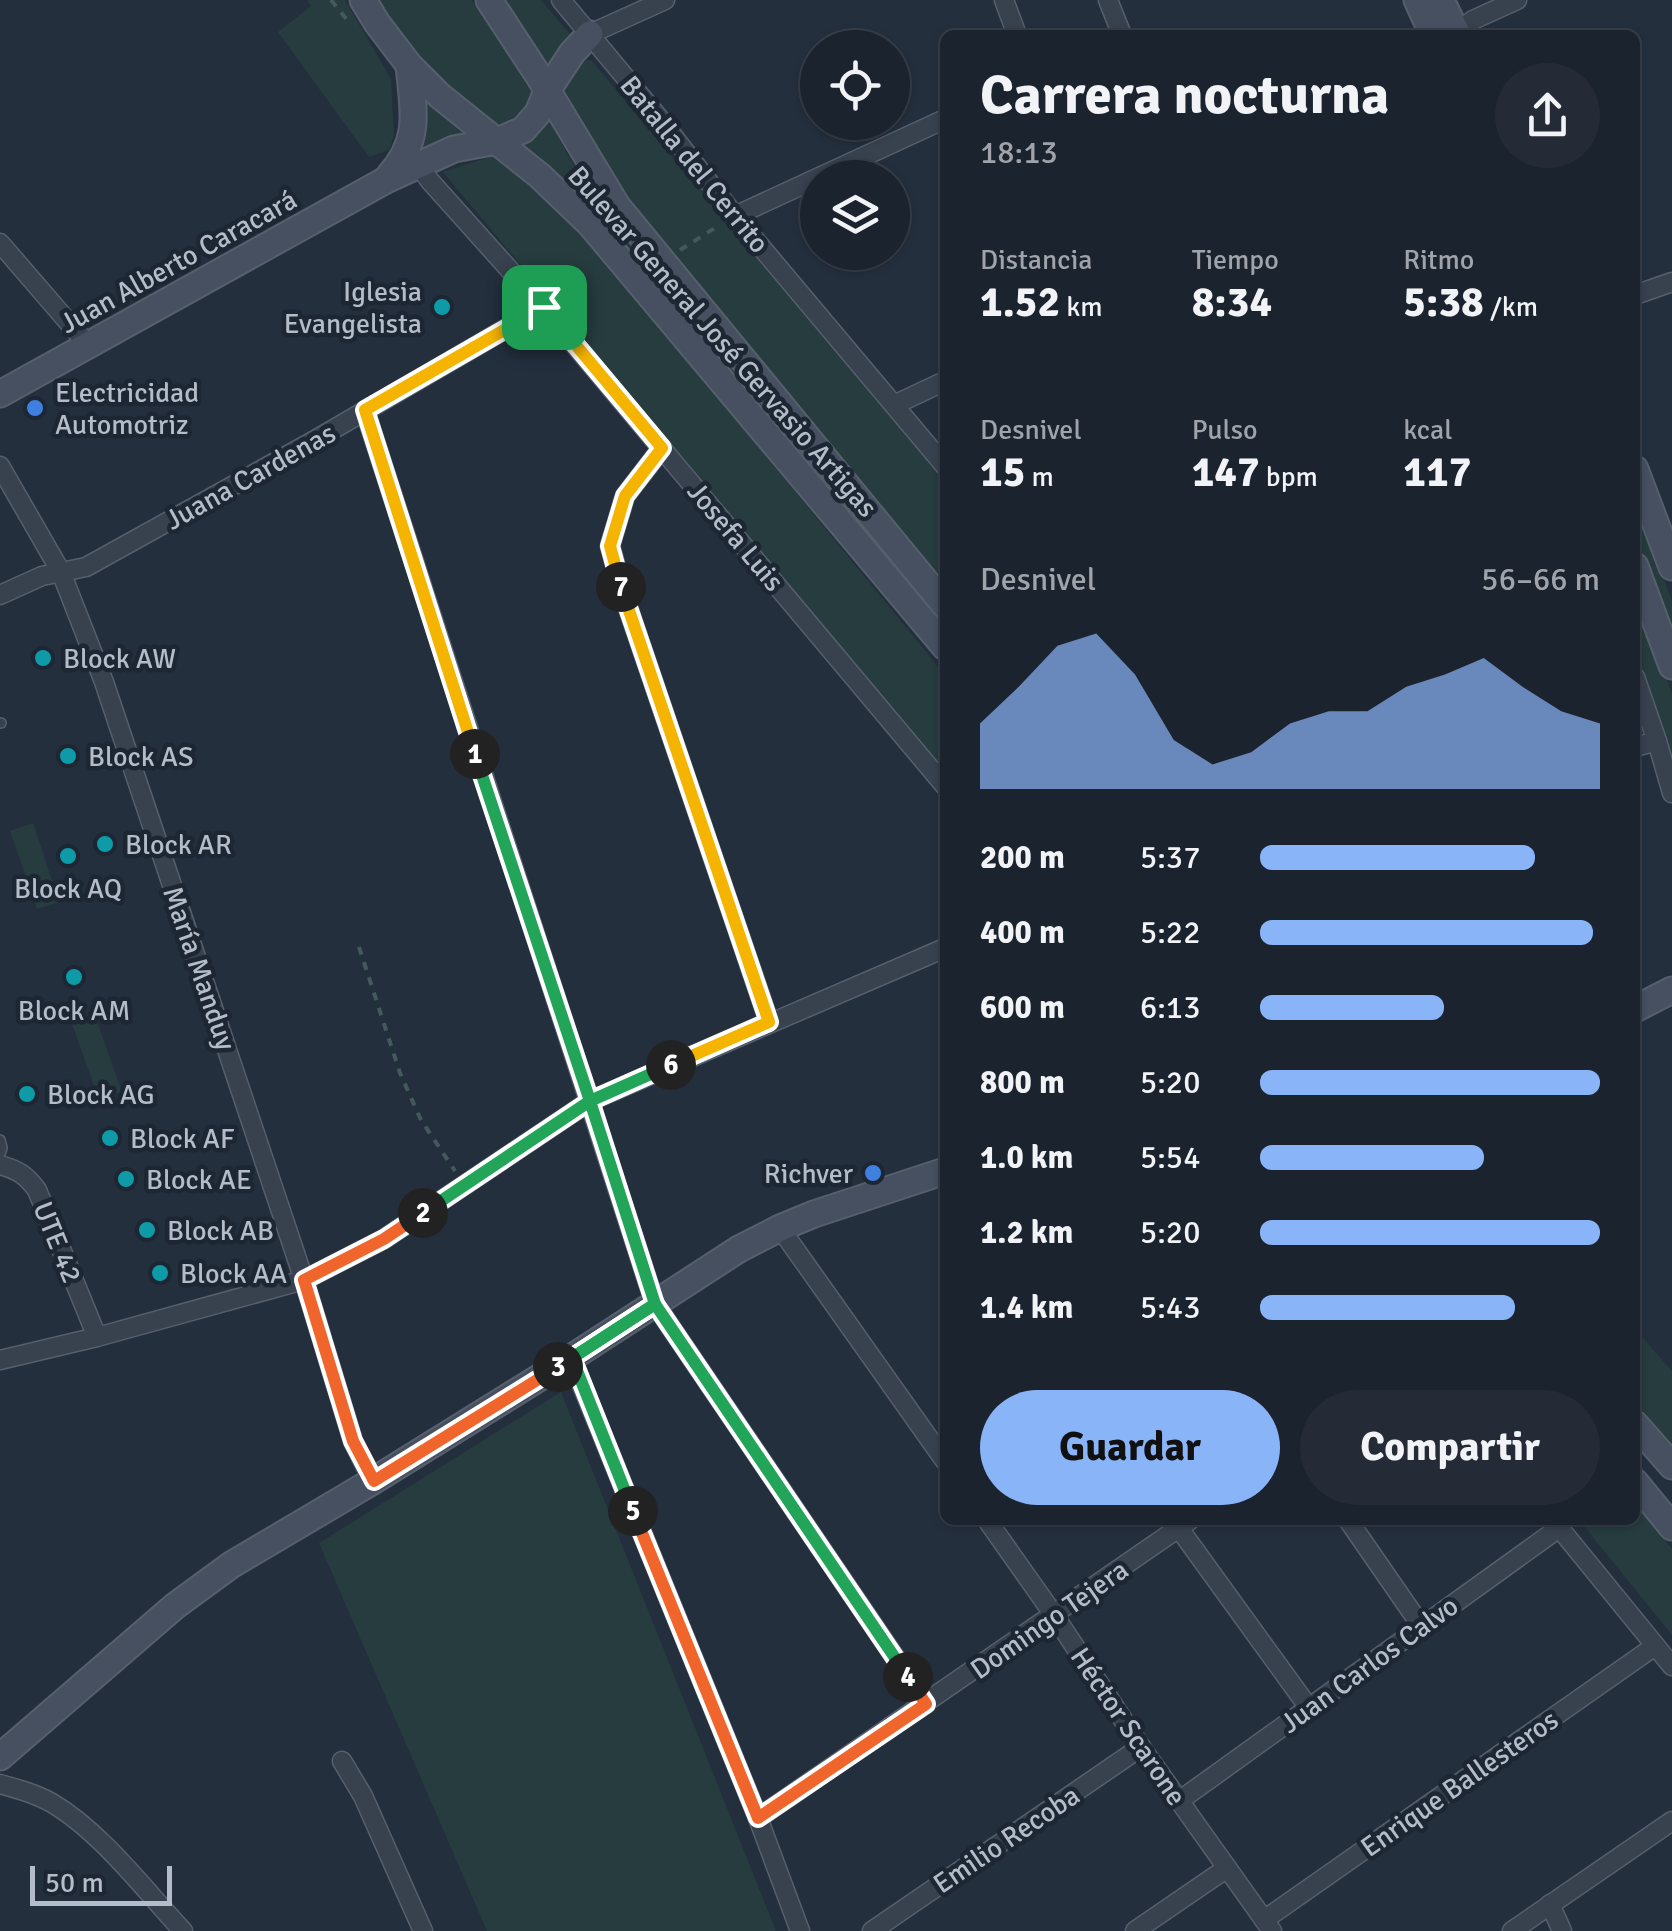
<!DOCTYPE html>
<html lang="es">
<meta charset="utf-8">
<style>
:root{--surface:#1b232e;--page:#242b36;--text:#f1f3f6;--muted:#a0a4aa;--line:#39404a;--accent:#8ab4f8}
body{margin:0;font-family:Signika,sans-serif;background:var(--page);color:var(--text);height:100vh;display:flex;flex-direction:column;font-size:38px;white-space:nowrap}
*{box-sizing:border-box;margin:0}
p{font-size:32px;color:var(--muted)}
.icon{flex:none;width:55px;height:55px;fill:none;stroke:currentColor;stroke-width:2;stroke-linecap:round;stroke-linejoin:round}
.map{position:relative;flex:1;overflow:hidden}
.sheet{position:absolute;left:940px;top:30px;width:700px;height:1495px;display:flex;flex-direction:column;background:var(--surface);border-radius:15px;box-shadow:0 2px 8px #0004,0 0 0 2px var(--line)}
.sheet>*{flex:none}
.buttons{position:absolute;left:800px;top:30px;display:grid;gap:20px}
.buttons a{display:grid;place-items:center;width:110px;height:110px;border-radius:50%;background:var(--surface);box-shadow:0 2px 8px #0004,0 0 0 2px var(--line);font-size:50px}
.scale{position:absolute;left:30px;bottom:25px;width:142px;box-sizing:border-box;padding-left:10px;border:5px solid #b4bcc9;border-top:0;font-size:28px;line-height:35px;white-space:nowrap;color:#b4bcc9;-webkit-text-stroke:8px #1d2633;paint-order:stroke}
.pin{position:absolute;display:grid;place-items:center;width:85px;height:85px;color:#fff;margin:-42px;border-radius:20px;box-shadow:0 5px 15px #0006}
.km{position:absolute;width:50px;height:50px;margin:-25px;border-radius:50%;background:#222;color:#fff;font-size:28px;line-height:50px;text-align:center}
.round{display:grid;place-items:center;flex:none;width:105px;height:105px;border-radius:52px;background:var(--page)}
.overview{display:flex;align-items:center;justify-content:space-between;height:170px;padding:0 40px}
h1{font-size:55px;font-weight:700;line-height:75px}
.figures{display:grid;grid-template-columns:repeat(3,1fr);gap:15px;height:170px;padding:10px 40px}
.figures div{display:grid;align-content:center}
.figures b{font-size:42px;font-weight:700}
.figures small{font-size:28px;font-weight:400}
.figures p{font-size:28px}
.chart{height:280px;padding:20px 40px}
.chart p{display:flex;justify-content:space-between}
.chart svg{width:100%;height:180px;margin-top:10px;fill:var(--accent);opacity:.7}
.primary-button{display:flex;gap:20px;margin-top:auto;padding:20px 40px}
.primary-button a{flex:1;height:115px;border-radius:60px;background:var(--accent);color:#111;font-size:40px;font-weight:700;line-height:115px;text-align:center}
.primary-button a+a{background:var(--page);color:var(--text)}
ul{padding:0 40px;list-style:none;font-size:32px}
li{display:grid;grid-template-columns:160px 120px 1fr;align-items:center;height:75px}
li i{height:25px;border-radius:12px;background:var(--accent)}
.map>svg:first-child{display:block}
.green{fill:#263c3f}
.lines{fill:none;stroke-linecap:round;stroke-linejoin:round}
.lane-casing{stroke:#565f6c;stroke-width:12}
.street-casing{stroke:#565f6c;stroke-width:21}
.secondary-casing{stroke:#565f6c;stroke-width:29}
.path{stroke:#44595c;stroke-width:4;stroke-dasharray:8 8;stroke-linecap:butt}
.lane{stroke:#38414e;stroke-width:9}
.street{stroke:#38414e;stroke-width:18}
.secondary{stroke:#465061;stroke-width:25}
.split-1-casing{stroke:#fff;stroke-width:20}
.split-2-casing{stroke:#fff;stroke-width:20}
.split-3-casing{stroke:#fff;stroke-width:20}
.split-4-casing{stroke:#fff;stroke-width:20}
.split-5-casing{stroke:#fff;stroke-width:20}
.split-6-casing{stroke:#fff;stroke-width:20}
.split-7-casing{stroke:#fff;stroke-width:20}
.split-8-casing{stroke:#fff;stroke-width:20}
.split-1{stroke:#f5b400;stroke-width:12}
.split-2{stroke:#22a559;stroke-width:12}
.split-3{stroke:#f0652b;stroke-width:12}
.split-4{stroke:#22a559;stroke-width:12}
.split-5{stroke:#f0652b;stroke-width:12}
.split-6{stroke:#22a559;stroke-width:12}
.split-7{stroke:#f5b400;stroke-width:12}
.split-8{stroke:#f5b400;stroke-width:12}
.culture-dot{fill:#0f9aa8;stroke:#1d2633;stroke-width:4}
.shop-dot{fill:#3f7fe0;stroke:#1d2633;stroke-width:4}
.labels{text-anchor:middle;stroke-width:9;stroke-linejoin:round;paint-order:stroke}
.street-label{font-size:28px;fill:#b4bcc9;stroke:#1d2633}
.poi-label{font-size:28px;fill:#b4bcc9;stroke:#1d2633;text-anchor:start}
</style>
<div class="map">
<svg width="1672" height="1931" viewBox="0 0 1672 1931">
<rect width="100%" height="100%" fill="#242f3e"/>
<g class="green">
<path d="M307 0H345L391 79 394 136 389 150 369 157 278 32 311 6Z"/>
<path d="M379 0H472L505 48 531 93C532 112 512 123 494 124 446 85 412 53 379 0Z"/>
<path d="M506 0H541L573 38 549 68Z"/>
<path d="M591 60 945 480V588L631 210 603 166 565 91 570 74 579 61Z"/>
<path d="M418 94 463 134 416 153Z"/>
<path d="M548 116C587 202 654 273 714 344 791 436 868 527 945 619V631L578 196 537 154 519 141Z"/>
<path d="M495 155 593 244 945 675V773L443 172Z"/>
<path d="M1635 502 1672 601V635L1635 532Z"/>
<path d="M1635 592 1672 694V769L1635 659Z"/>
<path d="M33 823 59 902 37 909 10 831Z"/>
<path d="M94 1013 122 1092 99 1100 71 1021Z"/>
<path d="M1635 1329 1672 1371V1444L1635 1402Z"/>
<path d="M561 1392 776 1931H487L319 1543Z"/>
<path d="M1635 1504 1672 1549V1635L1579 1520H1635Z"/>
</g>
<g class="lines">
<defs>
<g id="lane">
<path d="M0 723H1"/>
<path d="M0 1140 2 1148 0 1154"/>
</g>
<g id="street">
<path d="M561 0 659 118 735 216 945 466"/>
<path d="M1004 0 1017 35"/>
<path d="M1108 0 1122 35"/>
<path d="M590 34 665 0"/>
<path d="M1455 35 1473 20 1517 0"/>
<path d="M412 157 430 181 543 307 945 786"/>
<path d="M735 216 945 119"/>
<path d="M0 243 88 345"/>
<path d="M1635 295 1672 282"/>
<path d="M894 405 945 381"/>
<path d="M365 411 655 1304 926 1703"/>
<path d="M662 448 625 496 610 546 626 602 769 1022"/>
<path d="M0 466 61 572 104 682 304 1280 353 1441 373 1481"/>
<path d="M0 595 42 576 86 567 315 440 543 307"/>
<path d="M1635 677 1657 741 1672 793"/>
<path d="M1635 747 1657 741"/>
<path d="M0 1165C18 1170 26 1175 37 1190L97 1337"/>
<path d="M780 1228 945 1461"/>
<path d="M571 1358 758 1818 800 1931"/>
<path d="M0 1360 97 1337 304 1280 384 1239 590 1101 945 948"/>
<path d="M987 1520 1054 1615 1141 1747 1272 1931"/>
<path d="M1173 1520 1309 1708"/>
<path d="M1348 1520 1422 1627"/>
<path d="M1553 1520 1672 1666"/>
<path d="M342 1761 363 1796 423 1931"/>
<path d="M0 1784C18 1789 36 1794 52 1803 101 1832 144 1889 183 1931"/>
<path d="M1179 1801 1559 1528"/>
<path d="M758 1818 1190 1520"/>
<path d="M1550 1904 1562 1931"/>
<path d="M1264 1920 1655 1646"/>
<path d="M872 1931 1141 1747"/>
<path d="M1135 1931 1227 1868"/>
<path d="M1512 1931 1672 1821"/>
</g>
<g id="secondary">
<path d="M363 0 377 23 409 65 440 96 540 176 590 224 945 647"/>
<path d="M489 0 538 75 617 206 945 605"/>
<path d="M1417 0 1433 35"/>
<path d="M1441 0 1458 35"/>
<path d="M389 176C422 139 413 111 409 65"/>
<path d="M0 394 386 180 454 149 497 141 523 130 538 113 547 91 572 53 590 34"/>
<path d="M1635 469 1672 567"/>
<path d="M1635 566 1672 666"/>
<path d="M1635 1009 1672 990"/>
<path d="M1635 1424 1672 1466"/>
<path d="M1635 1482 1672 1527"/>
<path d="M0 1757 175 1606 231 1565 373 1481 571 1358 739 1249 780 1228 814 1214 945 1171"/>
</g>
</defs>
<use href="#lane" class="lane-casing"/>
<use href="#street" class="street-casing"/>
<use href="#secondary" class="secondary-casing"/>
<g class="path">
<path d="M331 0 348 21"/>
<path d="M680 250 718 226"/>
<path d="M359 947 400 1073 421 1120 455 1171"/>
</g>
<use href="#lane" class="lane"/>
<use href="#street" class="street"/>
<use href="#secondary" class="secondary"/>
</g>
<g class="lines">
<defs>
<path id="split-1" d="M475 754 365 410 544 307"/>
<path id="split-2" d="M423 1213 590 1101 475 754"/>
<path id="split-3" d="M423 1213 384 1239 304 1280 353 1441 374 1481 558 1367"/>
<path id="split-4" d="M558 1367 655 1304 908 1677"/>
<path id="split-5" d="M633 1511 758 1818 926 1704 908 1677"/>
<path id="split-6" d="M633 1511 572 1358 655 1304 590 1101 671 1065"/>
<path id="split-7" d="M621 587 769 1022 671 1065"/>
<path id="split-8" d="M544 307 662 448 625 496 610 546 621 587"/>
</defs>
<use href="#split-1" class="split-1-casing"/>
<use href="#split-2" class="split-2-casing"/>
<use href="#split-3" class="split-3-casing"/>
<use href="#split-4" class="split-4-casing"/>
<use href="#split-5" class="split-5-casing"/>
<use href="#split-6" class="split-6-casing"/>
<use href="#split-7" class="split-7-casing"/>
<use href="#split-8" class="split-8-casing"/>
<use href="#split-1" class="split-1"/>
<use href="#split-2" class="split-2"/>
<use href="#split-3" class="split-3"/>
<use href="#split-4" class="split-4"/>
<use href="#split-5" class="split-5"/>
<use href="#split-6" class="split-6"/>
<use href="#split-7" class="split-7"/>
<use href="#split-8" class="split-8"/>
</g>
<g class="culture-dot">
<circle cx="442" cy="307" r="10"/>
<circle cx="43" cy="658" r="10"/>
<circle cx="68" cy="756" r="10"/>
<circle cx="105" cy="844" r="10"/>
<circle cx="68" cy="856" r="10"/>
<circle cx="74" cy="977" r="10"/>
<circle cx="27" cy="1094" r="10"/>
<circle cx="110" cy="1138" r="10"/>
<circle cx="126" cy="1179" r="10"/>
<circle cx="147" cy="1230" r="10"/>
<circle cx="160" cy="1273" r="10"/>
</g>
<g class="shop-dot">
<circle cx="35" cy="408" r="10"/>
<circle cx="873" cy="1173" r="10"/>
</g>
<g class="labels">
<g class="street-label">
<text transform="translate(695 164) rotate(51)" y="10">Batalla del Cerrito</text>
<text transform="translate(178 261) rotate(-29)" y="10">Juan Alberto Caracará</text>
<text transform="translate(723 341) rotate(49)" y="10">Bulevar General José Gervasio Artigas</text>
<text transform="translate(250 476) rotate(-29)" y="10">Juana Cardenas</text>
<text transform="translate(736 536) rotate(50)" y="10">Josefa Luis</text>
<text transform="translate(200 968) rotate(71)" y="10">María Manduy</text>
<text transform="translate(58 1242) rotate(68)" y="10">UTE 42</text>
<text transform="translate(1049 1619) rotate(-35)" y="10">Domingo Tejera</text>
<text transform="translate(1369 1664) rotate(-36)" y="10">Juan Carlos Calvo</text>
<text transform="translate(1129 1726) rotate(56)" y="10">Héctor Scarone</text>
<text transform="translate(1459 1783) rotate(-35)" y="10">Enrique Ballesteros</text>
<text transform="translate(1006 1839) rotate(-34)" y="10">Emilio Recoba</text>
</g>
<g class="poi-label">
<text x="422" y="301" text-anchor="end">Iglesia<tspan x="422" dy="32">Evangelista</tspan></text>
<text x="55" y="402">Electricidad<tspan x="55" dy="32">Automotriz</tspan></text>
<text x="63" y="668">Block AW</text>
<text x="88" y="766">Block AS</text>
<text x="125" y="854">Block AR</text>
<text x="68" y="898" text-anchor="middle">Block AQ</text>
<text x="74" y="1020" text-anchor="middle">Block AM</text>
<text x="47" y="1104">Block AG</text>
<text x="130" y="1148">Block AF</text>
<text x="853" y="1183" text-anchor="end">Richver</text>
<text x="146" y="1189">Block AE</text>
<text x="167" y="1240">Block AB</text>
<text x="180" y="1283">Block AA</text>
</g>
</g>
</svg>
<div class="buttons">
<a><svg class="icon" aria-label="locate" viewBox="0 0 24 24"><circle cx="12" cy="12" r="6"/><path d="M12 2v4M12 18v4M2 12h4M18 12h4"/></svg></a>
<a><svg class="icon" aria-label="layers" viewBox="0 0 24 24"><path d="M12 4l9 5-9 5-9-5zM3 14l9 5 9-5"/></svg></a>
</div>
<div class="scale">50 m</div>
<div class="pin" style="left:544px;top:307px;background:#1e9e55"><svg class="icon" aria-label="arrive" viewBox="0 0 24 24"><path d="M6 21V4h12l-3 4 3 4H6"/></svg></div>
<b class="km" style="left:475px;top:754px">1</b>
<b class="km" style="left:423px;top:1213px">2</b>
<b class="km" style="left:558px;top:1367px">3</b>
<b class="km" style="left:908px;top:1677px">4</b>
<b class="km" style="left:633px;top:1511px">5</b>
<b class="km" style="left:671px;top:1065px">6</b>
<b class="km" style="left:621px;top:587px">7</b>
<section class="sheet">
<div class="overview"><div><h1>Carrera nocturna</h1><p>18:13</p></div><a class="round"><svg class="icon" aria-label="share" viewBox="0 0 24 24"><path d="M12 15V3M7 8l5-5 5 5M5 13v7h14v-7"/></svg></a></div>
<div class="figures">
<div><p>Distancia</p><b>1.52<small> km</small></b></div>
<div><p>Tiempo</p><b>8:34</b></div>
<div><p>Ritmo</p><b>5:38<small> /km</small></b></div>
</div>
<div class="figures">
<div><p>Desnivel</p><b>15<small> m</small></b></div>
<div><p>Pulso</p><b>147<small> bpm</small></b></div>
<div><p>kcal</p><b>117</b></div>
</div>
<div class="chart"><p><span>Desnivel</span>56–66 m</p>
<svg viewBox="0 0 160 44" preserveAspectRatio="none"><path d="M0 44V28L10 19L20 9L30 6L40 16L50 32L60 38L70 35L80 28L90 25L100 25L110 19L120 16L130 12L140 19L150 25L160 28V44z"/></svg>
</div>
<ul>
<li><b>200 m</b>5:37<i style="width:81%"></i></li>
<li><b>400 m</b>5:22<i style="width:98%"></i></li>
<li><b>600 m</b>6:13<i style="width:54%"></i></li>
<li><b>800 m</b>5:20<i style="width:100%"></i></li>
<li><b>1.0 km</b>5:54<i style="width:66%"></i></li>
<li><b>1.2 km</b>5:20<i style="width:100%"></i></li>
<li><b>1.4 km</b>5:43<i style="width:75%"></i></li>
</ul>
<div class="primary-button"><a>Guardar</a><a>Compartir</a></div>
</section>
</div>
